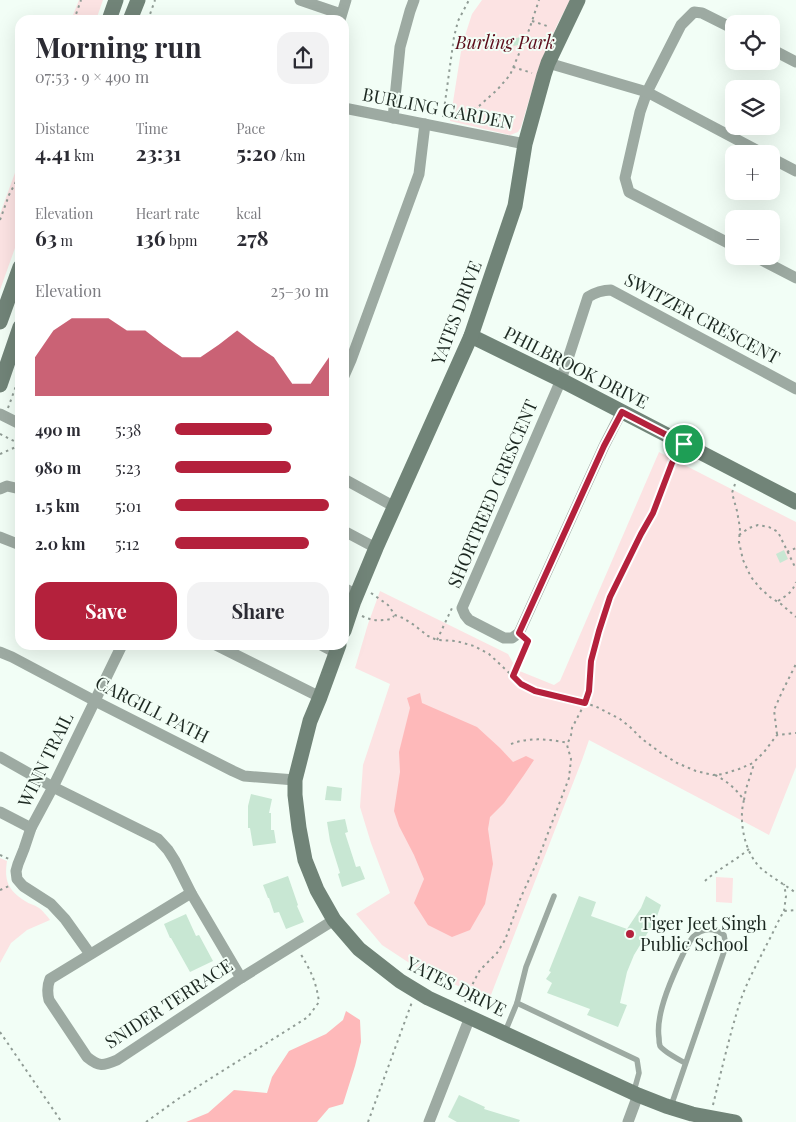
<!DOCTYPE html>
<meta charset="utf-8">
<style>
:root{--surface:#fff;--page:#f2f2f3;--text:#2b2b33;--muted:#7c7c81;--accent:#b4213c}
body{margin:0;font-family:"Playfair Display",serif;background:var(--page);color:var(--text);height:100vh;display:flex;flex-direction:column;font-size:19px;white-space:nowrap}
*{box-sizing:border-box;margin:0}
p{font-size:16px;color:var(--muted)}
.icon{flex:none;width:28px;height:28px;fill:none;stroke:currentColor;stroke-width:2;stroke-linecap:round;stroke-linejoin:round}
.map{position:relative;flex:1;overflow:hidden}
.drawer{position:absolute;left:15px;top:15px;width:334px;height:635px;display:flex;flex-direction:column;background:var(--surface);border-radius:15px;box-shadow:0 5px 20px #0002}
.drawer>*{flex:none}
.tools{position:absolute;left:725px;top:15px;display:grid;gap:10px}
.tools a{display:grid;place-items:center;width:55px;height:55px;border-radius:10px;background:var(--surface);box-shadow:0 5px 20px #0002;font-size:25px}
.pin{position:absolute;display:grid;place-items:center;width:42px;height:42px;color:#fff;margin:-21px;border:2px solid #fff;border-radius:50%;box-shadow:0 1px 5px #0007}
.round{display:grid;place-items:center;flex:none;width:52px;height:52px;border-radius:15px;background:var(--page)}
.summary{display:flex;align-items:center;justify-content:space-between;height:85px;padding:0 20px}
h1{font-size:28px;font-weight:700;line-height:38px}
.stats{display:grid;grid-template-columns:repeat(3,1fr);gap:8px;height:85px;padding:5px 20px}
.stats div{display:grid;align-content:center}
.stats b{font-size:21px;font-weight:700}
.stats small{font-size:14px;font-weight:400}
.stats p{font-size:14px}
.chart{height:140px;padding:10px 20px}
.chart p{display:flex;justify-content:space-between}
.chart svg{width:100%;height:90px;margin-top:5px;fill:var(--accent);opacity:.7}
.action{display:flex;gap:10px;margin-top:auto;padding:10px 20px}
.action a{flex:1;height:58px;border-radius:15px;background:var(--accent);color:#fff;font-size:20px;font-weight:700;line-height:58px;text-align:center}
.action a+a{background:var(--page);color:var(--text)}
ul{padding:0 20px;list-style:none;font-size:16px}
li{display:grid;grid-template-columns:80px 60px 1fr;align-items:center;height:38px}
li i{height:12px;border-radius:6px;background:var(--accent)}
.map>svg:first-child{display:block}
.green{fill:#fce3e3}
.water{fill:#feb9ba}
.building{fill:#c8e7d3}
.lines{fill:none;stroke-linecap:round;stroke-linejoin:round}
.path{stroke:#909c95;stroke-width:2;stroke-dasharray:2.5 4;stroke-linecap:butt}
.lane{stroke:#9daaa2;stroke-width:5.5}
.street{stroke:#9daaa2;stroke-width:11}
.secondary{stroke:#718478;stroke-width:15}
.route-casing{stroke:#fff;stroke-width:10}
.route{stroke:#b4213c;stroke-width:6}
.poi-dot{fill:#b4213c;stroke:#f2fef6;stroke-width:2}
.labels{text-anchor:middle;stroke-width:4;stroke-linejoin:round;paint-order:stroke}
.park-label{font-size:18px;font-style:italic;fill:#5b0c1a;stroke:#f2fef6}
.street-label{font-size:18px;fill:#1c2821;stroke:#f2fef6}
.poi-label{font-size:18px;fill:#1c2821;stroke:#f2fef6;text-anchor:start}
</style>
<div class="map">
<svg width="796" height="1122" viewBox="0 0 796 1122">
<rect width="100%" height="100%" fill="#f2fef6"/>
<g class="green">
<path d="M79 0H103L96 20H71Z"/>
<path d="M482 0H570L557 25 538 70 521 127 518 132 510 135 450 121 462 45 472 14Z"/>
<path d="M20 159V234L0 290V214Z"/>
<path d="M659 452 796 522V767L769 835 589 740 582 760 489 1000 414 966 382 945 356 914 390 893 371 843 360 807 363 765 390 684 355 668 368 624 380 591 508 654 517 670 554 685 560 681Z"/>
<path d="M0 858 7 861C4 881 8 890 25 901 29 904 35 905 39 908 43 911 47 916 50 920L27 930 11 943 0 963Z"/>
<path d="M716 877 733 878 732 903 716 902Z"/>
</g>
<g class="water">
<path d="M420 693 422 703 477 727 500 748 513 762 526 756 534 760 524 775 504 803 490 817 488 829 493 864 485 904 470 930 452 937 428 925 414 903 424 879 414 855 399 826 394 811 400 772 399 752 410 708 407 698Z"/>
<path d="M346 1011 360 1020 361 1042 355 1066 343 1104 329 1108 317 1122H186L208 1113 234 1090 267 1093 272 1077 289 1051 326 1034 343 1020Z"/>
</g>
<g class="building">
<path d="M521 37 518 45 514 46 511 43 512 39Z"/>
<path d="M784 550 788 559 780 563 776 554Z"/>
<path d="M327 786 342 788 341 801 325 800Z"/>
<path d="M251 794 272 799 269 813H271V830H274L276 843 253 846 250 828H248V806Z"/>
<path d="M345 819 348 832 345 833 356 867 360 866 365 879 342 887 338 874 340 873 330 841 327 822Z"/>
<path d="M288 876 298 905 297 906 304 922 286 929 279 912 274 913 269 898H268L263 885Z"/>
<path d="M579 896 596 902 591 916 627 929 641 908 646 896 661 905 656 919 634 955 627 972 620 1003 627 1005 618 1027 587 1015 590 1009 547 993 552 983 546 979 551 972 549 971Z"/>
<path d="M186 914 196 936 199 935 213 961 190 972 171 938H170L164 924Z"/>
<path d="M459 1095 485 1107 484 1109 520 1120 519 1122H457L448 1117Z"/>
</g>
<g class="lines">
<g class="path">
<path d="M74 20 81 0"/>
<path d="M148 20 155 0"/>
<path d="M532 21 547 26"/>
<path d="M513 67 532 73"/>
<path d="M443 117 454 37 458 21 469 0"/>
<path d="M457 120 479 106 497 90 510 75 529 30 539 0"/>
<path d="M0 220 9 195 20 174"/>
<path d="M8 408 20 375"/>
<path d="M0 434 20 444"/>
<path d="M0 454 16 447"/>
<path d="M735 484 732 493 737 511 740 528 739 542 743 560 751 577 760 588 770 597 781 604 796 617"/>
<path d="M739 535 749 528 758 525 769 527 778 532 796 569"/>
<path d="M787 552 796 548"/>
<path d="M371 593 388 605 395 615 403 618 414 625 428 636 437 640 456 641 474 646 489 654 521 684 535 691 595 706 620 719 630 727 642 739 661 753 677 763 696 771 713 775 723 774 739 769 753 763 764 752 777 735 796 733"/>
<path d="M778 601C787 595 792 593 796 582"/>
<path d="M362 616C372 621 380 621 391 619L394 616"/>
<path d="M437 640 452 608"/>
<path d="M513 676 528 641 526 640"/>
<path d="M777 734 774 710 782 692 796 664"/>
<path d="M511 744C529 737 549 739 568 743"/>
<path d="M715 775C727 781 736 789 744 800 738 821 745 856 763 870 773 878 785 885 796 893"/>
<path d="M744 800 746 789 754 764"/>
<path d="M0 855 9 859"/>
<path d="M705 881C718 869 735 861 749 849"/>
<path d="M0 890 9 886"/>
<path d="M784 911 786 896 784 884"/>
<path d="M465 1002 474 981 480 970 497 953 505 940 521 897 537 862 569 778 571 759 567 745 571 735 572 728 585 703 589 691 591 661 599 631 610 597 641 534 653 513 667 474 677 454"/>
<path d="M0 1032 61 1121 63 1122"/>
<path d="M713 1105C721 1072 729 1038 739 1005 746 983 758 962 768 942 774 931 778 921 784 911L796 910"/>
<path d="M146 1122 178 1099 308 1017 319 1002C316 981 311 971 300 953"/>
<path d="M368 1122 412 1002"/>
</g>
<g class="lane">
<path d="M517 1003 637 1060 639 1073 634 1091"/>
<path d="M505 1032 517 1003 526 967 554 896"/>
<path d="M671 1106 726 946 724 935C714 928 703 927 693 937 690 940 688 946 685 950 674 973 655 1013 659 1038 659 1040 659 1043 660 1046 664 1052 678 1059 685 1063"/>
</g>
<g class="street">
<path d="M300 0 341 14"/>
<path d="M340 20 346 0"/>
<path d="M734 29 702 13 694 12 681 25 647 92 640 112 625 178 629 192 734 246"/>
<path d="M771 49 796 62"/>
<path d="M548 63 647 92 764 154"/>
<path d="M344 108 525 144"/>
<path d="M393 118 400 47 410 11 414 0"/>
<path d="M771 158 796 171"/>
<path d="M754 256 796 278"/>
<path d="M344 376 351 360 419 174 425 124"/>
<path d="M622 411 604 446 519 633 512 638H504L469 620 465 615 462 608 561 380 588 297C596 292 602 290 611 290L796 389"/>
<path d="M0 414 20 424"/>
<path d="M344 479 395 507"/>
<path d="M0 489 7 486 20 489"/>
<path d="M344 531 376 548"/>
<path d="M0 537 20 545"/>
<path d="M344 588 357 595"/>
<path d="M216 645 320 697"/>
<path d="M321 645 336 653"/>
<path d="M0 652 12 657 95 701 233 771 244 776 295 780"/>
<path d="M0 757 53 787 158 839 168 850 175 861 191 893 241 978"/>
<path d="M0 812 31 828"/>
<path d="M191 893 50 979C47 986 47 992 49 1000L87 1057C99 1067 103 1066 117 1060L241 978 334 920"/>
<path d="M90 954 65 919 51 904 23 886 17 879 16 871 18 864 24 849 31 828 53 787 122 645"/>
<path d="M429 1122 470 1017"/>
<path d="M628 1122 638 1095"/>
</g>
<g class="secondary">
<path d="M109 20 116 0"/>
<path d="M130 20 138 0"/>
<path d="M0 322 20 267"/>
<path d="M471 336 561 380 796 502"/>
<path d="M0 385 20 327"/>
<path d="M344 631 354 601 376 548 471 336 515 206 525 144 544 75 548 63 578 0"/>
<path d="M339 645 320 697 310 721 295 780V795L299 828 305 860 317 890 334 920 359 949 400 981 428 998 638 1095 666 1106 692 1114 735 1122"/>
</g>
</g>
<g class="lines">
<defs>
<path id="route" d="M622 412 684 444 672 463 653 513 641 534 610 597 599 631 591 661 589 691 585 703 535 691 521 684 513 676 528 641 519 633 604 446Z"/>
</defs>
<use href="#route" class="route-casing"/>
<use href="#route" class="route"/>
</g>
<circle class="poi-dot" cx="630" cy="934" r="5"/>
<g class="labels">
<g class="park-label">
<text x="505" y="49">Burling Park</text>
</g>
<g class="street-label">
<text transform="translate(438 109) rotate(11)" y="6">BURLING GARDEN</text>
<text transform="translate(457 313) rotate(-69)" y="6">YATES DRIVE</text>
<text transform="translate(702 319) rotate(28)" y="6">SWITZER CRESCENT</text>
<text transform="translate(576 368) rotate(27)" y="6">PHILBROOK DRIVE</text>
<text transform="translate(493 494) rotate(-67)" y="6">SHORTREED CRESCENT</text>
<text transform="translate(152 710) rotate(27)" y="6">CARGILL PATH</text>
<text transform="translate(46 760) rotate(-64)" y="6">WINN TRAIL</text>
<text transform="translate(456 987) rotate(27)" y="6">YATES DRIVE</text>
<text transform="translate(169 1004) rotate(-33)" y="6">SNIDER TERRACE</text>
</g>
<g class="poi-label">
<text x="640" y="930">Tiger Jeet Singh<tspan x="640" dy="21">Public School</tspan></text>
</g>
</g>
</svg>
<div class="tools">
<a><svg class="icon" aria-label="locate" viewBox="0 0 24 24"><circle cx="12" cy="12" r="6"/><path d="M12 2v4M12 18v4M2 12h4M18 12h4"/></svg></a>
<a><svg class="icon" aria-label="layers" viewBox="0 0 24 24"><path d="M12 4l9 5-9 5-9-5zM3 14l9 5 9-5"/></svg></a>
<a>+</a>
<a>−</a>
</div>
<div class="pin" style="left:684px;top:444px;background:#1e9e55"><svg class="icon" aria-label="arrive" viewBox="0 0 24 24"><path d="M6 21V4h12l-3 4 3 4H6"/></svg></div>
<section class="drawer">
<div class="summary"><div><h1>Morning run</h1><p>07:53 · 9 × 490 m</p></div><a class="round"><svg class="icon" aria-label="share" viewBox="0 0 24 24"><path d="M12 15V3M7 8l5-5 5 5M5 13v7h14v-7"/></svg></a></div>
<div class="stats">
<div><p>Distance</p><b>4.41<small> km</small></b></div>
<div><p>Time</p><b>23:31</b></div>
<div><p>Pace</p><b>5:20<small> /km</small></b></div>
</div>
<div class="stats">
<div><p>Elevation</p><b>63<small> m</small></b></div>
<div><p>Heart rate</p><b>136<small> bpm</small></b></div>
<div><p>kcal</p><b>278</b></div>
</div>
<div class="chart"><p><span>Elevation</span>25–30 m</p>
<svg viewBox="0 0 160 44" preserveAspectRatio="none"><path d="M0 44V25L10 12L20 6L30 6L40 6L50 12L60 12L70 19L80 25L90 25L100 19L110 12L120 19L130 25L140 38L150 38L160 25V44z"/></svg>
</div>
<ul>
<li><b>490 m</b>5:38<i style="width:63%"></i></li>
<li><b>980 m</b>5:23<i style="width:75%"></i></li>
<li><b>1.5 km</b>5:01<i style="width:100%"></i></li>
<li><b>2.0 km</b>5:12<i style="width:87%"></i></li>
</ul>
<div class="action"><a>Save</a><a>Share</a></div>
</section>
</div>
